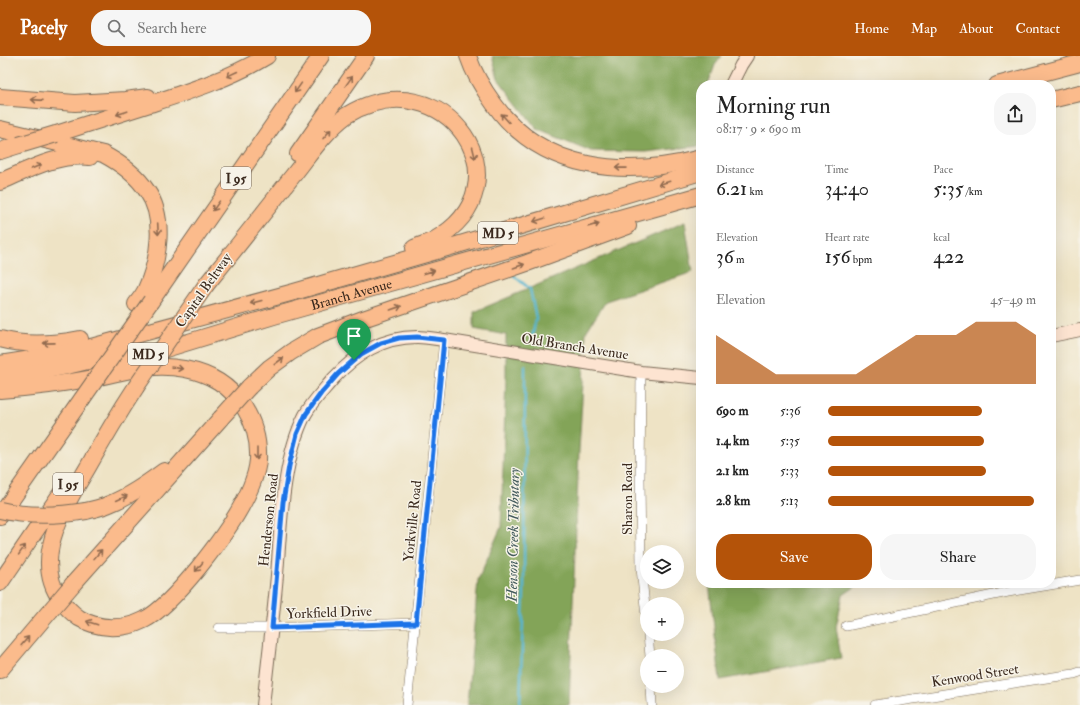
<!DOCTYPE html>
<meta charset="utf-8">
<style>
:root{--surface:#fff;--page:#f6f6f6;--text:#222;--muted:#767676;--accent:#b45309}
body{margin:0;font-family:"IM FELL Double Pica",serif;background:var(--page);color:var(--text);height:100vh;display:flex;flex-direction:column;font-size:15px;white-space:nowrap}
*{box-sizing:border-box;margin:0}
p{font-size:13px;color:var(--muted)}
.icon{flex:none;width:22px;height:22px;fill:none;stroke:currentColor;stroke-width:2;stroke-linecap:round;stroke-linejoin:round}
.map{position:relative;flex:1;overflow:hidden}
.details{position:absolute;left:696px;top:24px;width:360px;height:508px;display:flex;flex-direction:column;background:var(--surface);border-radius:16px;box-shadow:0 4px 16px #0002}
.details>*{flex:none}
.tools{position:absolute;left:640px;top:489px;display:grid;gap:8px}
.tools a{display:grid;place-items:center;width:44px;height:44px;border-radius:50%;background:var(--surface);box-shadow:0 4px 16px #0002;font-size:20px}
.pin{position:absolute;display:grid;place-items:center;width:34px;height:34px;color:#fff;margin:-41px -17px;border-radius:50% 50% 50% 0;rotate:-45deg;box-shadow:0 0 4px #0007}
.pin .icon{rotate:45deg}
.round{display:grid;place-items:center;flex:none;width:42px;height:42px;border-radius:16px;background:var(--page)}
.head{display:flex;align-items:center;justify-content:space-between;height:68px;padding:0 20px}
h1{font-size:22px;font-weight:600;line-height:30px}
.figures{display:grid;grid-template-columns:repeat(3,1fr);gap:6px;height:68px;padding:4px 20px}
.figures div{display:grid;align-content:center}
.figures b{font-size:20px;font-weight:600}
.figures small{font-size:11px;font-weight:400}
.figures p{font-size:11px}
.chart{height:112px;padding:8px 20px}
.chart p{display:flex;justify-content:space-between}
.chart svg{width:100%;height:72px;margin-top:4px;fill:var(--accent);opacity:.7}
.cta{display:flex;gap:8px;margin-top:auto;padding:8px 20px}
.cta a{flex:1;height:46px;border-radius:16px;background:var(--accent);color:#fff;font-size:16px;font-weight:600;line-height:46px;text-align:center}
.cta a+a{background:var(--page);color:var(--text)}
ul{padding:0 20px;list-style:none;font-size:13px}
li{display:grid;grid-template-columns:64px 48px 1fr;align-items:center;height:30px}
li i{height:10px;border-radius:5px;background:var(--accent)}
header{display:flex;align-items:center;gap:24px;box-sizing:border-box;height:56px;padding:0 20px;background:var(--accent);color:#fff}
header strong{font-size:19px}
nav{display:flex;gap:22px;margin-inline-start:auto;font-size:14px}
.search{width:280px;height:36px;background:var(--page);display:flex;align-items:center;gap:10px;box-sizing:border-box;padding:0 14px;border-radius:16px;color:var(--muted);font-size:15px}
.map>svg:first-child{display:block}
.forest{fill:#83a459;stroke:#5f673c}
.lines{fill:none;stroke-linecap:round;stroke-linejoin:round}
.stream{stroke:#52b6d1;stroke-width:2.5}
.street-casing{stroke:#7a6b58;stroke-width:10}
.secondary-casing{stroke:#7a6b58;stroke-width:14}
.highway-casing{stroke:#7a6b58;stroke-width:18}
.street{stroke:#fff;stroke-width:9}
.secondary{stroke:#fde4d1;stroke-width:12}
.highway{stroke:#fbbb8c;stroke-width:16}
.highway-bridge-casing{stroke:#7a6b58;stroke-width:18;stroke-linecap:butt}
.highway-bridge{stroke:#fbbb8c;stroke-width:16}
.oneway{stroke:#916b50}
.route-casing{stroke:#fff;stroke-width:8}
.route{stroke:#1a73e8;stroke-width:5}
.labels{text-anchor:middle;stroke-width:3;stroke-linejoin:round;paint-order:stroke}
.shield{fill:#f7f3e8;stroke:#73665b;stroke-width:1}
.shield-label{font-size:13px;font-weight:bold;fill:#3b2a1e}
.street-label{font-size:14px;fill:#3b2a1e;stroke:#f7f3e8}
.water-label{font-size:15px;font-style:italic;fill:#435b5d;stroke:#f7f3e8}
</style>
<header>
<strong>Pacely</strong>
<div class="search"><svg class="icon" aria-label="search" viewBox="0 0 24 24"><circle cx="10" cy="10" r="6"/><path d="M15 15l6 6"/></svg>Search here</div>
<nav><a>Home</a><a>Map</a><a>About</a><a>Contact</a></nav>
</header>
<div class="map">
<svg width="1080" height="649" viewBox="0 0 1080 649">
<rect width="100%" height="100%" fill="#f7f3e8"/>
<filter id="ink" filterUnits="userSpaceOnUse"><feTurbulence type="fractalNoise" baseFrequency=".025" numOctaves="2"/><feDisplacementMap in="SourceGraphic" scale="8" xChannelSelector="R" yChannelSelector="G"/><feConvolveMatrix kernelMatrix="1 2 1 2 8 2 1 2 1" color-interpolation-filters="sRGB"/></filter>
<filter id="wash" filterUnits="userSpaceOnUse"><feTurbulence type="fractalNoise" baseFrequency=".012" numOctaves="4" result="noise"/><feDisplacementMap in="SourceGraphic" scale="16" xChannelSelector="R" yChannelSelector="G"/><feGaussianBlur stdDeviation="0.9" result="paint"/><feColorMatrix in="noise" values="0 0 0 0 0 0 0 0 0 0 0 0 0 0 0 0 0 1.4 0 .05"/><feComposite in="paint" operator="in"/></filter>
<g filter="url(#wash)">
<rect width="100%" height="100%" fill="#eee3c5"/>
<g class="forest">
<path d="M492 0H722L715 9 708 29H701L700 90 645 96 591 95 537 73 498 23Z"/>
<path d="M685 166 693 216 606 245 586 276 579 395 569 649H467L478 524 501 471 506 322V279L474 273V256Z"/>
<path d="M709 527H861L843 539 836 571 841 602 720 624Z"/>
</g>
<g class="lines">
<g class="stream">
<path d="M513 219 530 233 536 262 532 282"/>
<path d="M520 649 524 532 525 310"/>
</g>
</g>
</g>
<g filter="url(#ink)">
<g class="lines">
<defs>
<g id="street">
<path d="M641 316 640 422 641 512 647 570"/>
<path d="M846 570 1008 536 1080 524"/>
<path d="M219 572H272L416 567"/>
<path d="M648 578 650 600"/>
<path d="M651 630 652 649"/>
<path d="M407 649 444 284"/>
<path d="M875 649 1033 624 1074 618 1080 616"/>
</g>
<g id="secondary">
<path d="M731 29 741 9 747 0"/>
<path d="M1051 280 1080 274"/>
<path d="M263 649C268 606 273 563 277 519 281 469 282 404 305 359 312 346 324 334 333 323 356 298 382 281 417 281 426 281 435 283 444 284L641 316 701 322"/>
</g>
<g id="highway">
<path d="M468 0C474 18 483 33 494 48 543 116 626 122 701 102"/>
<path d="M997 29 1080 7"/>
<path d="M0 41 75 47 125 44 148 41"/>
<path d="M1051 44 1080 37"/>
<path d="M0 73 103 98C120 107 136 118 147 135 166 162 159 204 146 233 144 238 140 243 136 248"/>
<path d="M56 78C88 68 119 58 150 48 190 35 231 22 267 0"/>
<path d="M0 95 19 89"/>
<path d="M298 98 366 0"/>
<path d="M0 126C28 114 58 97 90 101"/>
<path d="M206 229C235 193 263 158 291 122 308 101 324 76 347 59 445 0 532 129 434 184 428 187 420 189 414 192"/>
<path d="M151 245 321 0"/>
<path d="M0 283C26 290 54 288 80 283"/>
<path id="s1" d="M123 306 274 260 701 139"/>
<path d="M0 308 50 300 91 291 294 236 457 189 701 116"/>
<path d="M0 321C41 317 81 307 121 297"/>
<path d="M249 331 269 312 291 296 318 280 363 263 527 207 628 170"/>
<path d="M0 334C31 332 62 328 93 322 125 316 151 306 185 313 211 318 229 329 244 351 254 367 259 385 258 404 255 438 220 485 199 511 186 527 162 555 144 564 124 574 99 574 79 562 72 557 66 551 61 544 30 502 66 449 88 411 103 384 119 357 136 331"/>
<path d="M86 455C93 453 100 452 107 449 128 441 146 428 164 415"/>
<path d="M0 460 82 343"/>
<path d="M0 527 66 430"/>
<path d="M73 528 221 362"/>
<path d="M0 614 50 555"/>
</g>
</defs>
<use href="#street" class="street-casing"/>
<use href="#secondary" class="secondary-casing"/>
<use href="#highway" class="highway-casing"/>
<use href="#street" class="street"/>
<use href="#secondary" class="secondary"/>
<use href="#highway" class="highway"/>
<defs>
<g id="highway-bridge">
<path d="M19 89 56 78"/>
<path d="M136 331 206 229"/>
<path d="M82 343 151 245"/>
<path d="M221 362 249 331"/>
<path d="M0 454C29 461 56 460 86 455"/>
<path d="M50 555 73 528"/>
</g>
</defs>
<use href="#highway-bridge" class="highway-bridge-casing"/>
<use href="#highway-bridge" class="highway-bridge"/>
</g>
<defs><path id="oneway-shaft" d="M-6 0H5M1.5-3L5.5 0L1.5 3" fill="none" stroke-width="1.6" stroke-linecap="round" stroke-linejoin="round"/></defs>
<g class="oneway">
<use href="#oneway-shaft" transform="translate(232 18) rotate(155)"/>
<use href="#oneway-shaft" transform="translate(349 25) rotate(-55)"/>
<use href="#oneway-shaft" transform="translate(298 32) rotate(125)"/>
<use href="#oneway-shaft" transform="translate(37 44) rotate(-176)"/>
<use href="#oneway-shaft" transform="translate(122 57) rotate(162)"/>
<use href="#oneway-shaft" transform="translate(505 62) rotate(-132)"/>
<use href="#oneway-shaft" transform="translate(327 78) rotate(-49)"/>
<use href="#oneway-shaft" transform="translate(474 97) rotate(76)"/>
<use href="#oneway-shaft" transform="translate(36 111) rotate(-23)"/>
<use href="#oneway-shaft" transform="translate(621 112) rotate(-179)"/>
<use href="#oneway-shaft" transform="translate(664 127) rotate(163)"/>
<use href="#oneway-shaft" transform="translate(216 150) rotate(125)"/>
<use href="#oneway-shaft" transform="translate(539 164) rotate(163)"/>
<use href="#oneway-shaft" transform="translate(594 169) rotate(-16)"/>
<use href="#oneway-shaft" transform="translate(158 173) rotate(87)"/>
<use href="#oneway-shaft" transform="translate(519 210) rotate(-19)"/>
<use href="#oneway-shaft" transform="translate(429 216) rotate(-16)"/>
<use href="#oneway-shaft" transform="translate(256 246) rotate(165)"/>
<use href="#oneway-shaft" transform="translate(396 252) rotate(-19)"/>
<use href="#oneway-shaft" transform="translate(49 287) rotate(179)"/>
<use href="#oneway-shaft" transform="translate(279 305) rotate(-37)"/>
<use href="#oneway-shaft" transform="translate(177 312) rotate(8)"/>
<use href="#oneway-shaft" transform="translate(257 398) rotate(90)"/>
<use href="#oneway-shaft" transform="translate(122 442) rotate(-25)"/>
<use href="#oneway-shaft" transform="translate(22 494) rotate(-55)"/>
<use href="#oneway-shaft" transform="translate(98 498) rotate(-49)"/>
<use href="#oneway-shaft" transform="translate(199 511) rotate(129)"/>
<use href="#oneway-shaft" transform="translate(92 567) rotate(-162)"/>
<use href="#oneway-shaft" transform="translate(25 585) rotate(-50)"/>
</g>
</g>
<g class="lines" filter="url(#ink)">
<defs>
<path id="route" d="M417 281 444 284 416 567 272 572 283 446 289 410 297 378 306 358 322 336 338 318 361 298 381 287 399 282Z"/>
</defs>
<use href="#route" class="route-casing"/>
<use href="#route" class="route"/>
</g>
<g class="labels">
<g class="shield">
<rect x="221" y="111" width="30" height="22" rx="3"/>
<rect x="478" y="166" width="40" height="22" rx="3"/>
<rect x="128" y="287" width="40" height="22" rx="3"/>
<rect x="53" y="417" width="30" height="22" rx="3"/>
</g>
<g class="shield-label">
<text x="236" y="127">I 95</text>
<text x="498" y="182">MD 5</text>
<text x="148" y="303">MD 5</text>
<text x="68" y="433">I 95</text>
</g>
<g class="street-label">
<text transform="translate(203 234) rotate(-55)" y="5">Capital Beltway</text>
<text dy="5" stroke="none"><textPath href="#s1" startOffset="238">Branch Avenue</textPath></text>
<text transform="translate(575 290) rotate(9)" y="5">Old Branch Avenue</text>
<text transform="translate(627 443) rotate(-90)" y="5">Sharon Road</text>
<text transform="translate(268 464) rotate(-84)" y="5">Henderson Road</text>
<text transform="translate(412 465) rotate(-84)" y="5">Yorkville Road</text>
<text transform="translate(329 556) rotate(-2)" y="5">Yorkfield Drive</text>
<text transform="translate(975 619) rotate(-9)" y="5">Kenwood Street</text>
</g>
<g class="water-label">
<text transform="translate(513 479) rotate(-89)" y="5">Henson Creek Tributary</text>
</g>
</g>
</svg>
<div class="tools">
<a><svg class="icon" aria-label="layers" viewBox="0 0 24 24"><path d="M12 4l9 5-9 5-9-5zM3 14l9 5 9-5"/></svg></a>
<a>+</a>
<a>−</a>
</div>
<div class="pin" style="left:354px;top:304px;background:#1e9e55"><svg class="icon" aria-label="arrive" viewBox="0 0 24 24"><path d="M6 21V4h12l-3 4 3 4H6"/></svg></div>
<section class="details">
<div class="head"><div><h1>Morning run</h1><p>08:17 · 9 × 690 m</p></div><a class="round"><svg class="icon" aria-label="share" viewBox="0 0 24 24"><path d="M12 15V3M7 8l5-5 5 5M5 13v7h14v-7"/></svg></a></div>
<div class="figures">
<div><p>Distance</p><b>6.21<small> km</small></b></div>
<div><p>Time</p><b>34:40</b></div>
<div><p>Pace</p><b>5:35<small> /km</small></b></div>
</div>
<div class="figures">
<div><p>Elevation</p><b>36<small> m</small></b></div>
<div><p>Heart rate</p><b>156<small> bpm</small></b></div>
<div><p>kcal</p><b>422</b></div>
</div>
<div class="chart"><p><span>Elevation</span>45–49 m</p>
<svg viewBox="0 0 160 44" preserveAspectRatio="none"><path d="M0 44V14L10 22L20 30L30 38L40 38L50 38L60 38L70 38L80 30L90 22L100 14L110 14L120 14L130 6L140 6L150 6L160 14V44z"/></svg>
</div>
<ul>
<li><b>690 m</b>5:36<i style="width:74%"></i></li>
<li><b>1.4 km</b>5:35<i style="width:75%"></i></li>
<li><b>2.1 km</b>5:33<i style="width:76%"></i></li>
<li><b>2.8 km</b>5:13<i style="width:99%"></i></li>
</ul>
<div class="cta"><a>Save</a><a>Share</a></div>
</section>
</div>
